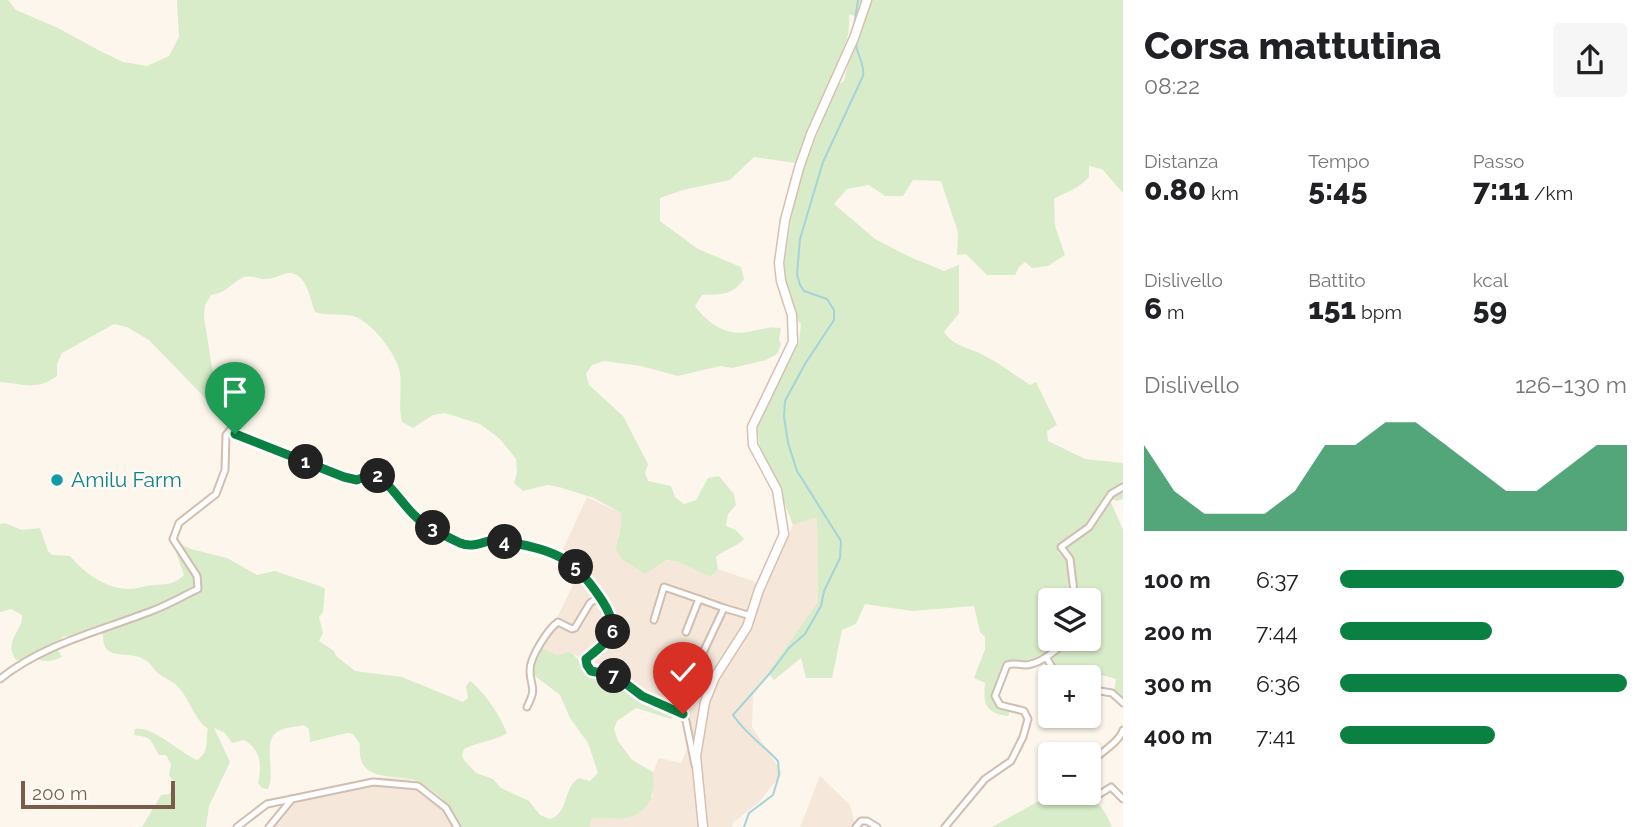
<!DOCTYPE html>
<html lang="it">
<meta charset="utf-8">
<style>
:root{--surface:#fff;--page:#f6f6f6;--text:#202124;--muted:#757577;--accent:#0b8043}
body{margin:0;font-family:Raleway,sans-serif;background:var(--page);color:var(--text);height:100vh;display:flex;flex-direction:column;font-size:26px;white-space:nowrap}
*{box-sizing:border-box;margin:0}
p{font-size:23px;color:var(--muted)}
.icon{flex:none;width:38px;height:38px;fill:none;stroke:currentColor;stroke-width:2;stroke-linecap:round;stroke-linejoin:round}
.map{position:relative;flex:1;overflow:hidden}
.sheet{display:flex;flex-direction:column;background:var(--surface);width:525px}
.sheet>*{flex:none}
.buttons{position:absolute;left:1038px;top:588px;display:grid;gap:14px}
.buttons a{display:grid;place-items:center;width:63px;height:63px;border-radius:7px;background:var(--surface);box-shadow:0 2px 5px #0004;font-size:35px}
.scale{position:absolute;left:21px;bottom:18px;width:154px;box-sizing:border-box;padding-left:7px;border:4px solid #7a5c4d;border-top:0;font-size:19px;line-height:24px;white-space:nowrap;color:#7a5c4d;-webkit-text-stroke:5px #fffaf3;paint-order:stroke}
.pin{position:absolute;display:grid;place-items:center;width:60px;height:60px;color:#fff;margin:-72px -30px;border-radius:50% 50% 50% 0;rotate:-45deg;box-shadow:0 0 7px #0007}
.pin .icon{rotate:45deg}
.km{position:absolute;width:35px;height:35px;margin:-18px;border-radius:50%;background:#222;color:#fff;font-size:19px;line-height:35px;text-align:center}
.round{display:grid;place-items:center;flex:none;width:74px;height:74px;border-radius:7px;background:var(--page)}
.summary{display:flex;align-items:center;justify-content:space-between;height:119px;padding:0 21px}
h1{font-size:38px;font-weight:800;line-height:52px}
.metrics{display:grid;grid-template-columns:repeat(3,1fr);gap:10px;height:119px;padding:7px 21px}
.metrics div{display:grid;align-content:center}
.metrics b{font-size:30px;font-weight:800}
.metrics small{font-size:19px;font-weight:400}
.metrics p{font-size:19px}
.chart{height:196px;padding:14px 21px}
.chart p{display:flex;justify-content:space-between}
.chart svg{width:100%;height:126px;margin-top:7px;fill:var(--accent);opacity:.7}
ul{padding:0 21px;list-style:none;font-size:23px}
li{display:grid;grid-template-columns:112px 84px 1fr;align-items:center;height:52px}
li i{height:18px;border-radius:9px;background:var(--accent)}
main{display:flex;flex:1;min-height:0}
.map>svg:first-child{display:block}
.residential{fill:#f5e8da}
.green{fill:#d8ecc9}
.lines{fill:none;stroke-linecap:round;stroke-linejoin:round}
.stream{stroke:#a5d3da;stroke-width:2}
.street-casing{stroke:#d1beb0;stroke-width:9}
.secondary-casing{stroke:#d6c0b0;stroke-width:11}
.street{stroke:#fff;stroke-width:5}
.secondary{stroke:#fff;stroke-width:8}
.route-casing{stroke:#fff;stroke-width:14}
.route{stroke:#0b8043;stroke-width:9}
.culture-dot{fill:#0f9aa8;stroke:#fffaf3;stroke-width:2.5}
.labels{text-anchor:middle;stroke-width:5;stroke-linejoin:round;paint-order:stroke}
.culture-label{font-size:21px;fill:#0d838f;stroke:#fffaf3;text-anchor:start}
</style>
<main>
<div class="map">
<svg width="1123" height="827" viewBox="0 0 1123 827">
<rect width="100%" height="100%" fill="#fdf6ec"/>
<g class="residential">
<path d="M587 497 621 513 623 526 617 537 665 560 678 562 711 577 718 569 765 585 793 525 817 516 819 602 753 695 752 727 782 773 760 801 734 822 732 827H590L591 819 602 816 615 819 653 796V772L659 758 681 763 693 736 683 710 632 685 617 672 568 652 557 655 542 648 578 575 563 549Z"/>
<path d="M820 776 850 805 856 827H800Z"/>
<path d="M380 777 407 779 423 784 450 807 458 816 462 827H273L293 801 336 793Z"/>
</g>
<g class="green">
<path d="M0 0H8L16 10 58 28 100 51 123 62 147 66 169 56 179 37 177 0H863L857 17 849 14C852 52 826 87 812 122 806 135 801 149 796 163L754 157 730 180 683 190 660 198V221L698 249 741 267 744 279C732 296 722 294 702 295L695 306C707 322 725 336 747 332 760 330 768 326 781 328L779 340 781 344 777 354 766 360 732 368 720 366 678 376 641 366 604 361 592 365 586 374 589 385 623 416 648 464 645 473 648 481 671 486 675 497 684 504 696 500 708 478 719 476 734 494 736 505 728 514 726 526 736 530 744 539C735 548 725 549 716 557L718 569 711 577 678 562 666 560 645 574 623 560 616 549C618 536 623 526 621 513L594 498 559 487 547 485 523 491 514 483 517 472 516 459 500 439 480 424 445 413 433 415 413 428 402 422C398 405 402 389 400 373 397 354 371 321 353 316 340 313 328 316 315 312 310 299 307 273 289 273 281 274 274 279 267 279 258 280 248 273 240 279 229 286 225 293 211 295L205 305 204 317 215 386 211 404 149 340 127 327 114 324 62 353 57 364V376C36 391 24 384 0 382Z"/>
<path d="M870 0H1123V193L1102 169 1089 166V177C1076 191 1069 190 1054 199L1055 226 1065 255 1048 266 1032 268 1025 262 1019 267 1015 275H987L966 254 957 255 958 232 941 181 913 180 903 196H885L869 185 847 189 834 204 875 239 910 257 944 271 959 265V313L944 332C953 345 963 346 977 352 995 360 1013 374 1030 385L1036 382 1057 425 1047 431 1048 441 1085 459 1123 463V499L1117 501 1106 497C1100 505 1096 514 1090 521 1080 532 1060 536 1058 552L1068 561 1073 600H1050V639H1067C1055 648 1043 660 1027 662 1019 663 1014 661 1005 663L997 678 993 699 1002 709 1010 711 1008 716C985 713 983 703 985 683L974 678 985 649V637L980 632 974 606 912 611 865 604 856 624 842 630 832 678H806L801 658 774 680 768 673 818 602 817 517 793 525 781 494 760 448 757 425 799 343 801 324 796 319 783 272 791 220 800 177 837 85 844 81C849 54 863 28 870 0Z"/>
<path d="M1110 500 1123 530V698L1114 691 1116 679 1088 671 1085 677H1062L1056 670 1052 656 1074 639H1088V600H1078L1073 560 1065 547 1092 528Z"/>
<path d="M5 523 22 530 40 528 48 551 52 555 70 556C85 574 108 590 132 589 140 588 147 585 154 585 168 584 173 585 184 575L174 546 180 544 191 549 227 558 257 575 275 571 320 586 325 589 323 612 319 617 323 633 319 641 334 651 336 656 355 671 402 677 463 702 468 698 466 686 470 681C485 692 500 716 507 733 498 740 474 743 464 749L462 755 464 760 476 773 493 779 501 788 529 801 540 815 550 819C569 813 563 787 579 778L590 781 598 773 588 743 570 718 560 695 535 676 532 671 542 648 557 655 568 652 573 654 592 676 604 677 621 684 635 696 674 715 671 719 636 708 617 721 614 729 618 741 632 760 653 772C656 795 649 814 625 818 613 820 603 816 591 819L590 827H462C457 809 428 783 410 779 387 775 356 780 360 744L353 734 347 733 310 742 309 729 304 725C296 727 284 727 277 732 262 742 276 773 268 789L262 788 258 783C262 765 261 750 244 740L232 743 225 733 214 728 230 762 209 806 206 827H142L161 795 169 794 176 784 169 776 171 764 166 755H159C150 741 154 737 134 735L135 729C154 726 180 753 197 760 210 752 205 741 208 729 195 720 190 701 180 689 174 681 165 679 158 673 154 670 152 665 147 661 129 648 102 664 103 635L96 626 80 634 62 637 56 647 62 657C46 665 41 658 27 659 23 659 20 660 16 660 2 640 24 631 22 615L11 609 0 612V524Z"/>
<path d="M1077 794C1099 800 1103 807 1112 827H992L1039 801Z"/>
</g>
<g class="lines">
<g class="stream">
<path d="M854 26 858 0"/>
<path d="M744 827 749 813 773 795 779 775 778 761C763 745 745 733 733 715L771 672 789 648 805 634 821 606 824 591 840 558 841 541 797 471 788 443 784 417 785 401 805 364 834 320V310L827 299 804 291 800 285 797 274 800 239 823 162 863 76C865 61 856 56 856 42"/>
</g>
<defs>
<g id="street">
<path d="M1075 600 1070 559 1061 547 1089 527 1111 494 1123 487"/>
<path d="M654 620 664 587 699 599"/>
<path d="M686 632 699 599 724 608"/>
<path d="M1046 657 1058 677"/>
<path d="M694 672 724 608 751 616"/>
<path d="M0 679C45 643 101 631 154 610 169 604 183 596 198 589L197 576 173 539 179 523 216 494 225 470 226 435 230 430 257 443 344 477 357 480 373 473C388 482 398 498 410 511 424 525 443 535 460 543 474 549 484 540 497 540 504 540 512 543 518 544 563 552 579 565 603 602 622 632 609 640 586 659L587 665 591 671 616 676 642 696 683 714 686 721 695 765"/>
<path d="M1088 689 1112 693 1123 703"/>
<path d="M527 707C538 685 530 689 530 670 530 657 548 629 558 622L572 629 575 628 590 603 599 597"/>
<path d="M1088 765C1099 753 1118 744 1123 730"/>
<path d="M1088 787 1095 797 1111 787 1123 799"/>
<path d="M237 827 267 804 292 799"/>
<path d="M269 827 292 799 373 782 418 786 446 808 457 827"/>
<path d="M856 827 861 821H867L877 827"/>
<path d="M945 827 985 779 1011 761 1023 737 1028 719 1024 711 1000 705 995 696 1007 665C1014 663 1017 664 1024 665 1041 665 1058 648 1070 639"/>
</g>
<path id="secondary" d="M703 827 696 756 705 702 715 677 747 627 759 590 784 534 777 490 753 445 752 427 793 342 792 315 781 281 779 263 785 220 799 168 811 134 854 38 867 0"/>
</defs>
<use href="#street" class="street-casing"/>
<use href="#secondary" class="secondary-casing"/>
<use href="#street" class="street"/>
<use href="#secondary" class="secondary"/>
</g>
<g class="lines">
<defs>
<path id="route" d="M235 434 344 477 357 480 373 473C390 483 400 501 414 515 426 527 445 536 460 543 474 549 484 540 497 540 504 540 512 543 518 544 563 552 579 565 603 602 622 632 608 641 586 659L587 665 591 671 616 676 642 696 683 714"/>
</defs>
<use href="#route" class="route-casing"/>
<use href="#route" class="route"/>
</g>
<circle class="culture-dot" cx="57" cy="480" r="7"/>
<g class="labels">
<g class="culture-label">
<text x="71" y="487">Amilu Farm</text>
</g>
</g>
</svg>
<div class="buttons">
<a><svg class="icon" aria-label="layers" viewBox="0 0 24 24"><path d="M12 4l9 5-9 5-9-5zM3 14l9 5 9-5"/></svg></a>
<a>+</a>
<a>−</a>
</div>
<div class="scale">200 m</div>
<div class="pin" style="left:235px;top:434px;background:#1e9e55"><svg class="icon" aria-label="arrive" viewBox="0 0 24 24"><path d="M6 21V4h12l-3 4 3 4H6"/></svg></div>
<div class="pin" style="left:683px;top:714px;background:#d93025"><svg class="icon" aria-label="check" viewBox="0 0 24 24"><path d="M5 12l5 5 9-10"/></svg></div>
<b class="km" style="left:306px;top:462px">1</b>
<b class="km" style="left:378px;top:476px">2</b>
<b class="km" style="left:433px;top:528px">3</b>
<b class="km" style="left:505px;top:542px">4</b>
<b class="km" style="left:576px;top:567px">5</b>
<b class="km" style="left:613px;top:632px">6</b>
<b class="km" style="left:614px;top:676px">7</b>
</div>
<section class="sheet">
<div class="summary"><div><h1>Corsa mattutina</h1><p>08:22</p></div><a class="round"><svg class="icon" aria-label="share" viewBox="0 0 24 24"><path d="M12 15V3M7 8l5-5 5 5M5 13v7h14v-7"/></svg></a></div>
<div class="metrics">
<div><p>Distanza</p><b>0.80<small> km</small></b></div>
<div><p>Tempo</p><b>5:45</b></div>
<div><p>Passo</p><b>7:11<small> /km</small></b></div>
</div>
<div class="metrics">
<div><p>Dislivello</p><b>6<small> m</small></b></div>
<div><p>Battito</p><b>151<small> bpm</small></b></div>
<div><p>kcal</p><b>59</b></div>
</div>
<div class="chart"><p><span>Dislivello</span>126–130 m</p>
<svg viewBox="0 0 160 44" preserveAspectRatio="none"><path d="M0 44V14L10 30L20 38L30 38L40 38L50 30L60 14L70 14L80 6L90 6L100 14L110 22L120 30L130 30L140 22L150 14L160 14V44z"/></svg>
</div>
<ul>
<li><b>100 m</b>6:37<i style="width:99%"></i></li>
<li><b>200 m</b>7:44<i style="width:53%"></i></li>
<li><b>300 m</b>6:36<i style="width:100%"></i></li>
<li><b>400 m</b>7:41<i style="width:54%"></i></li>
</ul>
</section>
</main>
